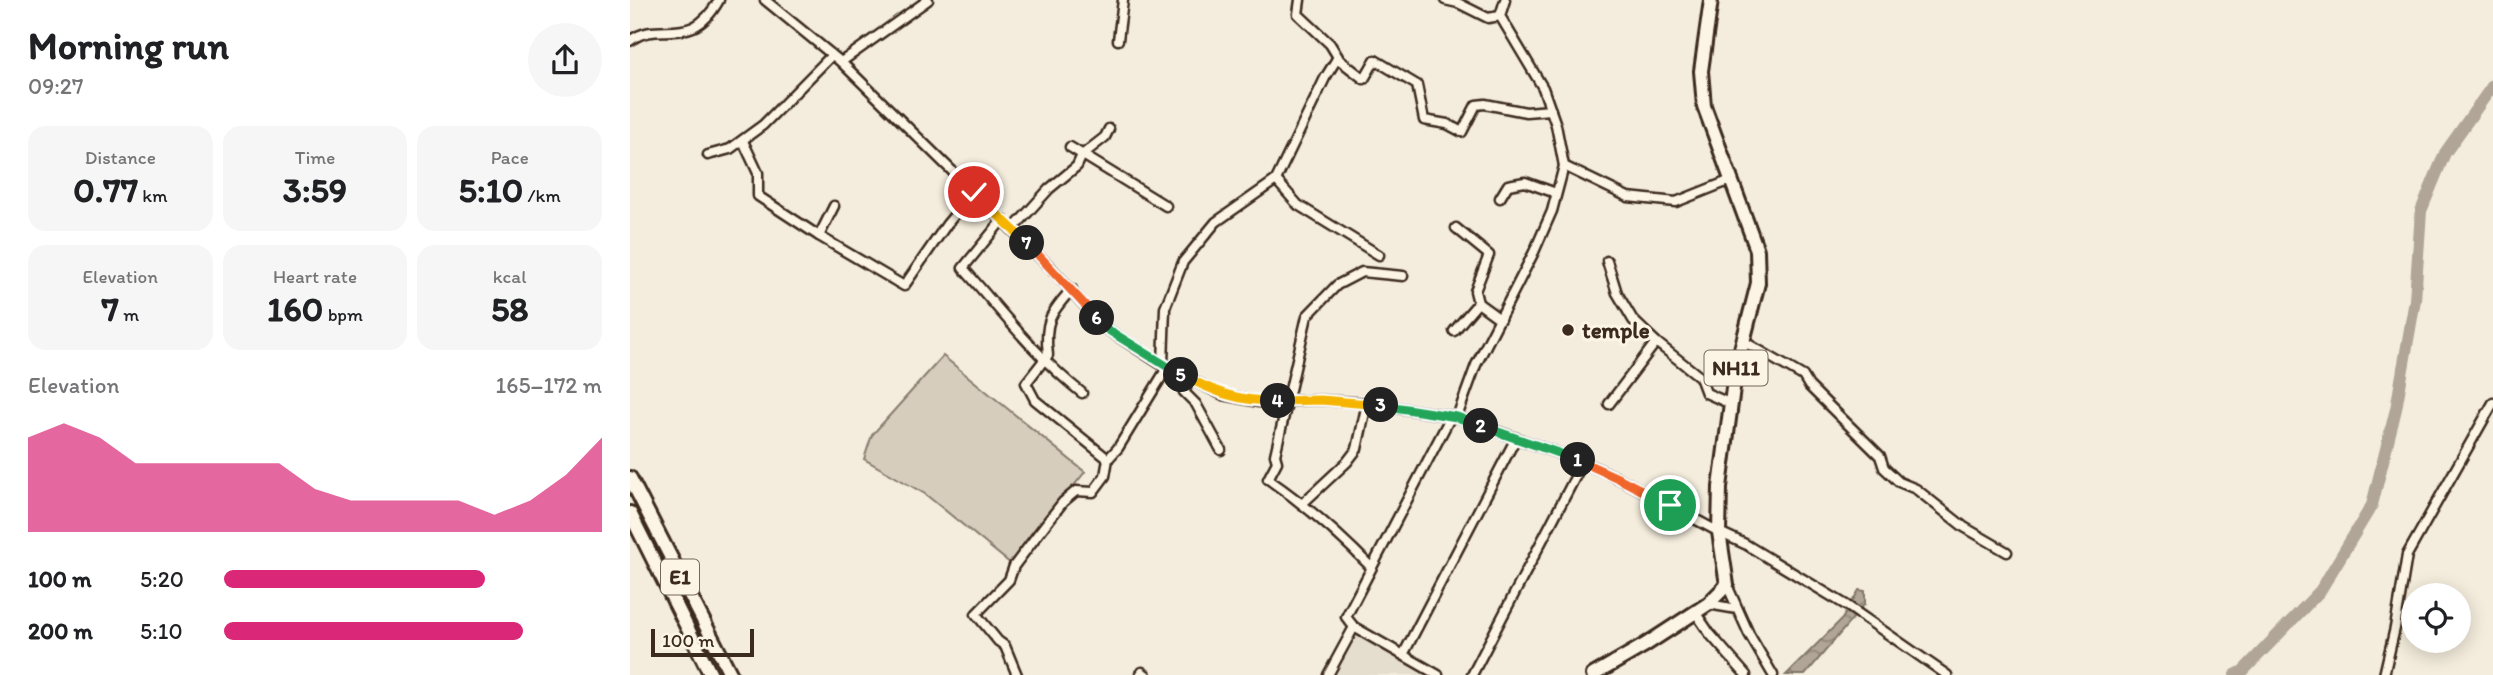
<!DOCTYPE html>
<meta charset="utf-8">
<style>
:root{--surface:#fff;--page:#f6f6f6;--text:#202124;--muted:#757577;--accent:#db2777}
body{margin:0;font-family:Itim,sans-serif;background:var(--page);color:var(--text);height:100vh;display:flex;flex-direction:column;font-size:26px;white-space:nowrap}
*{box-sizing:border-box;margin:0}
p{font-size:23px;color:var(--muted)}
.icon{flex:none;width:38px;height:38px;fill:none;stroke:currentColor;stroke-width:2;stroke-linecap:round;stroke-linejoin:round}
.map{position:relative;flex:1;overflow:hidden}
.panel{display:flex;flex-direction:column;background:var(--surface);width:630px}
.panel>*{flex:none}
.fabs{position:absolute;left:1771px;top:583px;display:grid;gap:14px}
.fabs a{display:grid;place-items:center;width:70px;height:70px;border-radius:50%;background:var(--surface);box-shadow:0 4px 18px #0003;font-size:35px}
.scale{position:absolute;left:21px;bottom:18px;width:103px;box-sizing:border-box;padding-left:7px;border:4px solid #3b2a1e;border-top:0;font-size:19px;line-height:24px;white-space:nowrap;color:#3b2a1e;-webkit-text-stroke:5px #fcf5e5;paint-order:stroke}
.pin{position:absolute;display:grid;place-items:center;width:60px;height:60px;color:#fff;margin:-30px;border:4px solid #fff;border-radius:50%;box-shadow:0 2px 7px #0007}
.km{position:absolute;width:35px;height:35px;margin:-18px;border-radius:50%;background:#222;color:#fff;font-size:19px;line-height:35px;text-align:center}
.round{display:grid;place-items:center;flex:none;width:74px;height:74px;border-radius:37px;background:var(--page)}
.overview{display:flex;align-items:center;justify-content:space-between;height:119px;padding:0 28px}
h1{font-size:38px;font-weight:800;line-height:52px}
.figures{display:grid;grid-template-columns:repeat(3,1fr);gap:10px;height:119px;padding:7px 28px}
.figures div{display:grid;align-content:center;border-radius:18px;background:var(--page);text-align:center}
.figures b{font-size:35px;font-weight:800}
.figures small{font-size:19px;font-weight:400}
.figures p{font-size:19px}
.chart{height:196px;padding:14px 28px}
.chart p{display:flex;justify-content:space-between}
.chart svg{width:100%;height:126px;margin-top:7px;fill:var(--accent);opacity:.7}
ul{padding:0 28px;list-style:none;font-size:23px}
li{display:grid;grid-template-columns:112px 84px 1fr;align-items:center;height:52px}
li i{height:18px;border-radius:9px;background:var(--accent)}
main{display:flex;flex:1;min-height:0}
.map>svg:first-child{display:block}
.built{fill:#e5ddce}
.pitch{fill:#d6cdbd;stroke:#887c6e;stroke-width:2}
.water{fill:url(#water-waves);stroke:#817466;stroke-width:2}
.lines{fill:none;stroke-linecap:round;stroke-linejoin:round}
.river{stroke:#b0a596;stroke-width:12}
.minor-casing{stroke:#3b2a1e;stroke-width:13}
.highway-casing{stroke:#3b2a1e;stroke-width:18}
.minor{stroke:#fcf5e5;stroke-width:8}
.highway{stroke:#fcf5e5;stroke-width:12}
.split-1-casing{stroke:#fff;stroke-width:14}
.split-2-casing{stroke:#fff;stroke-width:14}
.split-3-casing{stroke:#fff;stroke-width:14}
.split-4-casing{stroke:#fff;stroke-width:14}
.split-5-casing{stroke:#fff;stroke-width:14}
.split-6-casing{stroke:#fff;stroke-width:14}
.split-7-casing{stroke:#fff;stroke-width:14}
.split-8-casing{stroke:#fff;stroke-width:14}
.split-1{stroke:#f0652b;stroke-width:9}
.split-2{stroke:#22a559;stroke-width:9}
.split-3{stroke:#22a559;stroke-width:9}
.split-4{stroke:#f5b400;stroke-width:9}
.split-5{stroke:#f5b400;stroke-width:9}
.split-6{stroke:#22a559;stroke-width:9}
.split-7{stroke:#f0652b;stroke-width:9}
.split-8{stroke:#f5b400;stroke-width:9}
.poi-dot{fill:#3b2a1e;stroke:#fcf5e5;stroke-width:2.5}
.labels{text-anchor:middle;stroke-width:6;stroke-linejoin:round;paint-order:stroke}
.shield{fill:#fcf5e5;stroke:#75675a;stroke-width:2}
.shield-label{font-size:21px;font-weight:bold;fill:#3b2a1e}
.poi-label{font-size:23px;font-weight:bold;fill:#3b2a1e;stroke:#fcf5e5;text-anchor:start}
</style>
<main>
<section class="panel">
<div class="overview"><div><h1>Morning run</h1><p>09:27</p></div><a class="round"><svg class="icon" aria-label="share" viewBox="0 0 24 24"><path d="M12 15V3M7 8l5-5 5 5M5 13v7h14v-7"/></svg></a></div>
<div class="figures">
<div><p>Distance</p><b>0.77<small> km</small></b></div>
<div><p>Time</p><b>3:59</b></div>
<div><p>Pace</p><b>5:10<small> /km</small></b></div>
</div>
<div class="figures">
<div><p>Elevation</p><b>7<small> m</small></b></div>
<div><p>Heart rate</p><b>160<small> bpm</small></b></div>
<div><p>kcal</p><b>58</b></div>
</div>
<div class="chart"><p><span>Elevation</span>165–172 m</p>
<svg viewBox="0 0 160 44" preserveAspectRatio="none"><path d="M0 44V11L10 6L20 11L30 20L40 20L50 20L60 20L70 20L80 29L90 33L100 33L110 33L120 33L130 38L140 33L150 24L160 11V44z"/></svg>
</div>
<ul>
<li><b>100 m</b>5:20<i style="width:69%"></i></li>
<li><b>200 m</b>5:10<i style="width:79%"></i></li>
</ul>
</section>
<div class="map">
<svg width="1863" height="675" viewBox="0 0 1863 675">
<defs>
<pattern id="water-waves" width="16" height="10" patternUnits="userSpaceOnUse" patternTransform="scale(1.75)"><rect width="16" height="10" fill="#b0a596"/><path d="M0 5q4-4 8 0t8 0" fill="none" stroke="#90877a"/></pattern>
</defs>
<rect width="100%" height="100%" fill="#f4eddd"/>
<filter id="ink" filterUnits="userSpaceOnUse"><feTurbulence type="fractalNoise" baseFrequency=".0143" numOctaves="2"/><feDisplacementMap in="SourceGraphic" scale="14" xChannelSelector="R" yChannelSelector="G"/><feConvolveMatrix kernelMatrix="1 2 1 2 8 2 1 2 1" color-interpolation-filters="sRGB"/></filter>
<g filter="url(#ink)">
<path class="built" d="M728 632 799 675H705Z"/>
<path class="pitch" d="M313 356 455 472 381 564 295 494 234 459 242 435Z"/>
<path class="water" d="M1229 590 1235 591V604L1175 675H1156L1212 619Z"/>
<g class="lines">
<path class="river" d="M1605 675 1613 671 1690 591 1742 505 1766 409 1785 300 1791 211 1815 153 1863 85"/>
<defs>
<g id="minor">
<path d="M135 0 211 62 421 268 475 328 537 368 593 395 629 402 691 400 737 403 827 417 953 462 990 479 1089 532 1115 544 1216 605 1317 675"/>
<path d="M815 0 828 3 858 18 870 16"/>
<path d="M488 40 493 0"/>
<path d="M0 41C30 17 60 52 89 0"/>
<path d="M707 58 734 79 745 60 787 85 794 120 817 124 832 132 846 105 855 104 896 112 921 110"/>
<path d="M211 62 298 0"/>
<path d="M113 141 128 173V196L189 236 274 286 317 224 344 192"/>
<path d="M440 147 536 206"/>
<path d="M78 155 100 149 133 125 201 56"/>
<path d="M934 166 998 197 1046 202 1101 180"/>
<path d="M646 180 668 205 749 255"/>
<path d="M870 198 878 185 895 182 926 193"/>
<path d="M373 219 333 268C372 312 405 356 452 393"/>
<path d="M826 228 859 255 845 291 848 303 870 319"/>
<path d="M383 229 419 189 447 166 452 155 475 137 479 129"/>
<path d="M189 236 204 206"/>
<path d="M977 261 987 293 1003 320 1026 342 1070 377 1076 393 1101 404"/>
<path d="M442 289C420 313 414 322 418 355L396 383 405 400 478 459"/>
<path d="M824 331 848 303"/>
<path d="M1113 341 1173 376 1179 386 1250 456 1254 468 1269 482 1286 489 1334 527 1377 552"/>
<path d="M533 364 535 308 553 262 586 222 646 180 695 78 708 57 700 44 668 14 670 0"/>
<path d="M560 379 554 392 566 404 591 450"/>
<path d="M979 404 1026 342"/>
<path d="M827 417 846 365 904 252 922 211 934 166 926 125 913 88 870 16 875 0"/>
<path d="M673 503 717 462 727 449 737 403"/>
<path d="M741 567C709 534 676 505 638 479L647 462 645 455 677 316 707 285 732 272 773 276"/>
<path d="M1097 585 1119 634 1143 675"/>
<path d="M1078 604 1107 609"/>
<path d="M1065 612 1080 634 1116 675"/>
<path d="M724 627 808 675"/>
<path d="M773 655 886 438"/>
<path d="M387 675 375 646 368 641 346 614 379 580 384 566 408 534 433 502 446 491 463 492 475 476 478 459 488 448 537 368"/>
<path d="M510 675 512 672 516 675"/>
<path d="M698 675 724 627 716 617 821 416"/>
<path d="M842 675 953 462"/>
<path d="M1754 675 1765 628 1777 555 1863 403"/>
</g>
<g id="highway">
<path d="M0 478 101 675"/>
<path d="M0 513 81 675"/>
<path d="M963 675 1015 645 1078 604 1097 585 1089 532 1090 487 1105 373 1128 283 1127 250 1074 106 1071 71 1081 0"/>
</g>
</defs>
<use href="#minor" class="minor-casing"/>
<use href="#highway" class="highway-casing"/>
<use href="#minor" class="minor"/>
<use href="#highway" class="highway"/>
</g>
</g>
<g class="lines" filter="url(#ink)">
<defs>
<path id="split-1" d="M948 460 990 479 1040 505"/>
<path id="split-2" d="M851 426 948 460"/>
<path id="split-3" d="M751 405 827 417 851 426"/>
<path id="split-4" d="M648 401 691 400 751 405"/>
<path id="split-5" d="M551 375C586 392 608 402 648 401"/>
<path id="split-6" d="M467 318 475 328 551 375"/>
<path id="split-7" d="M397 243 467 318"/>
<path id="split-8" d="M344 192 397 243"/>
</defs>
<use href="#split-1" class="split-1-casing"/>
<use href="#split-2" class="split-2-casing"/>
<use href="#split-3" class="split-3-casing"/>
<use href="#split-4" class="split-4-casing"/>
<use href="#split-5" class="split-5-casing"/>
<use href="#split-6" class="split-6-casing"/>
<use href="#split-7" class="split-7-casing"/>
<use href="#split-8" class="split-8-casing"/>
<use href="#split-1" class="split-1"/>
<use href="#split-2" class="split-2"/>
<use href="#split-3" class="split-3"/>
<use href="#split-4" class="split-4"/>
<use href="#split-5" class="split-5"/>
<use href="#split-6" class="split-6"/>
<use href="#split-7" class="split-7"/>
<use href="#split-8" class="split-8"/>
</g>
<circle class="poi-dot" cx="938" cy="330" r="7"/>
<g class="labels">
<g class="shield">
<rect x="1074.5" y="350.5" width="63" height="35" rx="5"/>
<rect x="31" y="559.5" width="38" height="35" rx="5"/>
</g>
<g class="shield-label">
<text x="1106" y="375">NH11</text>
<text x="50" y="584">E1</text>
</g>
<g class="poi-label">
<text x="952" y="338">temple</text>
</g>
</g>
</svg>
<div class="fabs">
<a><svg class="icon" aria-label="locate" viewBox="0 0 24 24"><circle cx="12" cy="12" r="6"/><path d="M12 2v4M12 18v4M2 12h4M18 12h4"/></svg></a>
</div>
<div class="scale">100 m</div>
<div class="pin" style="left:1040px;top:505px;background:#1e9e55"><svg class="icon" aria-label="arrive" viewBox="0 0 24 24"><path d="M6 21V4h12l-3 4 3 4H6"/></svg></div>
<div class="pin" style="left:344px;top:192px;background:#d93025"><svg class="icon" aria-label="check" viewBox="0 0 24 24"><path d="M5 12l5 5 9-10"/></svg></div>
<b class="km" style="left:948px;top:460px">1</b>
<b class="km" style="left:851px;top:426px">2</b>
<b class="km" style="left:751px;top:405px">3</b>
<b class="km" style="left:648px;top:401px">4</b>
<b class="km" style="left:551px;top:375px">5</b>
<b class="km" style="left:467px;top:318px">6</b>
<b class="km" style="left:397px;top:243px">7</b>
</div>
</main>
